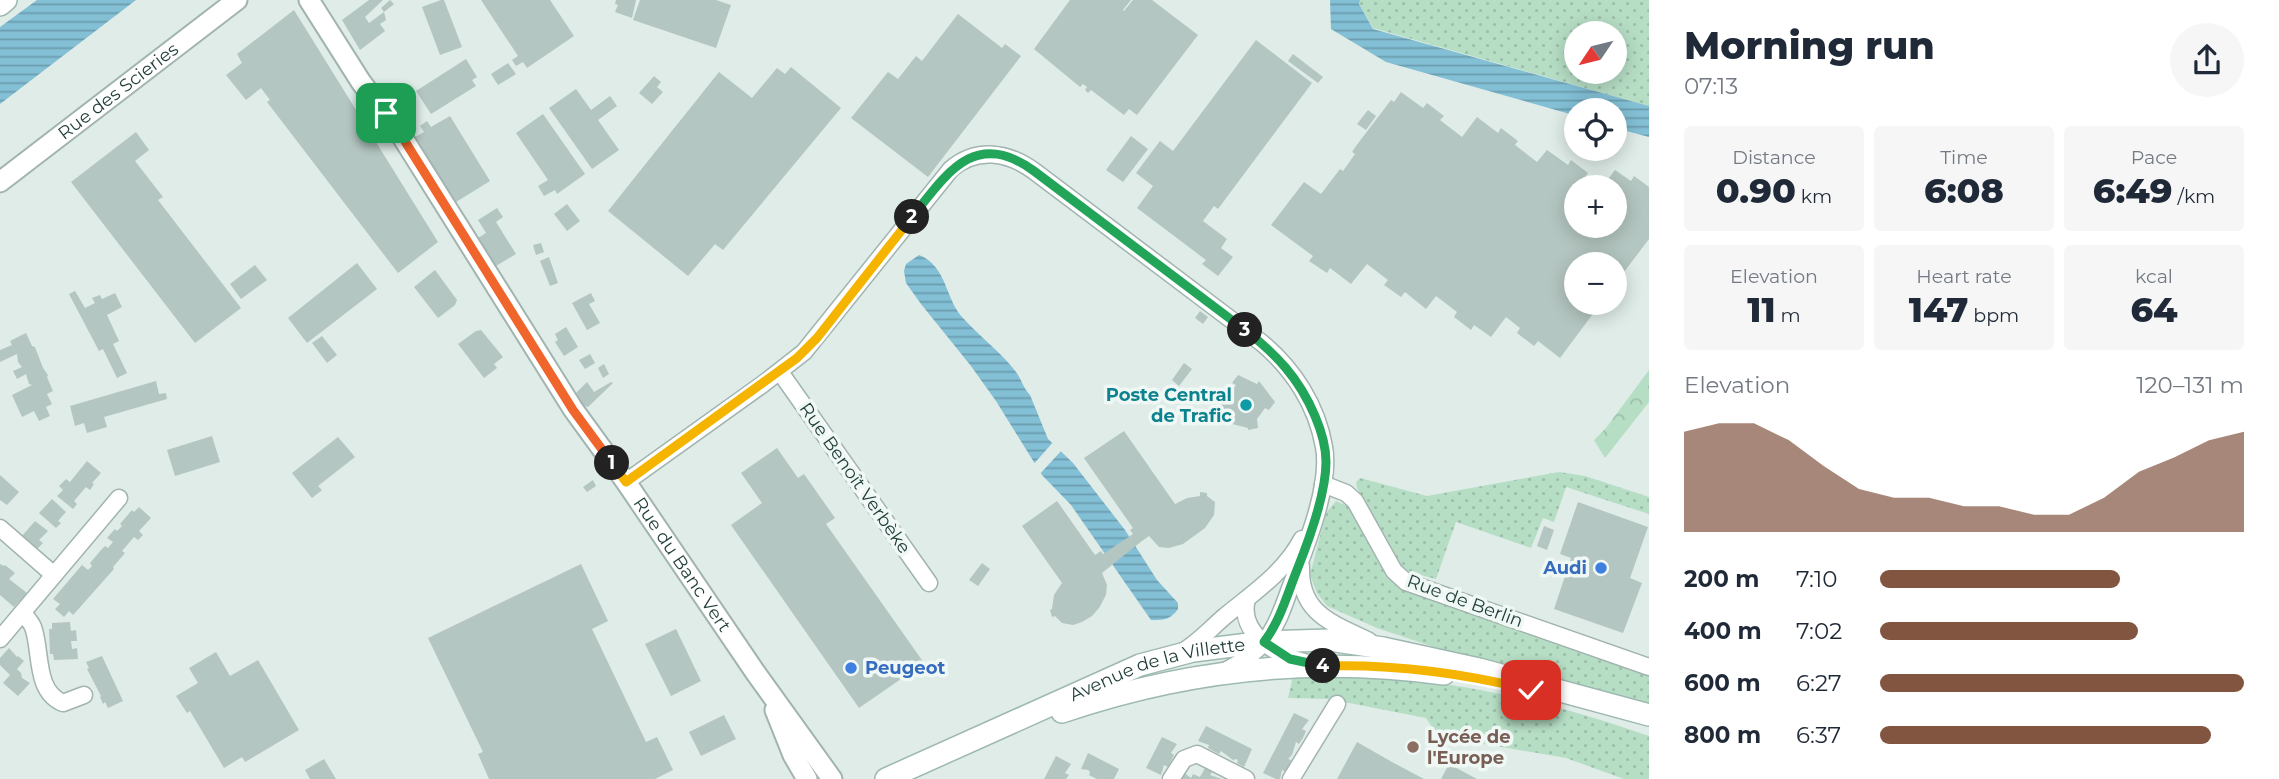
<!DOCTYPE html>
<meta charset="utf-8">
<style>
:root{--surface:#fff;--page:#f6f6f7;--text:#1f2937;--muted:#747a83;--accent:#825541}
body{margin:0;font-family:Montserrat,sans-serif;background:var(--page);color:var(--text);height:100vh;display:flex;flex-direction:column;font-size:26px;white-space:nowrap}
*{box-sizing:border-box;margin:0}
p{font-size:23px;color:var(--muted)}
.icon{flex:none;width:38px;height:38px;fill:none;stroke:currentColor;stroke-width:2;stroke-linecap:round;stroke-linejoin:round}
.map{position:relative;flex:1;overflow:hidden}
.panel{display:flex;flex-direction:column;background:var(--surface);width:630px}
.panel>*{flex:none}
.needle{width:46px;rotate:235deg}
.fabs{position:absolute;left:1564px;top:21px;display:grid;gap:14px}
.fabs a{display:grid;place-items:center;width:63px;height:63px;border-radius:50%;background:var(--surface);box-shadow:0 4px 18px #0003;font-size:35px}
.pin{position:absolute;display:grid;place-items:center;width:60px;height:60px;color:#fff;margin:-30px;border-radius:14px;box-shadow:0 4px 10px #0006}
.km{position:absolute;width:35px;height:35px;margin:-18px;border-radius:50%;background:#222;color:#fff;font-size:19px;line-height:35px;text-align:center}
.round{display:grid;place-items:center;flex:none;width:74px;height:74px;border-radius:37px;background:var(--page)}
.overview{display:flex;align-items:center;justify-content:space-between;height:119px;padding:0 35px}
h1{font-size:38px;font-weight:800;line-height:52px}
.stats{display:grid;grid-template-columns:repeat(3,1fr);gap:10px;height:119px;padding:7px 35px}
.stats div{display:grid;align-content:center;border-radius:7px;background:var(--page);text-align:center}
.stats b{font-size:35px;font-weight:800}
.stats small{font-size:19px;font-weight:400}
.stats p{font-size:19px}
.chart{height:196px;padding:14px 35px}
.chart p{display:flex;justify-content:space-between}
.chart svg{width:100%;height:126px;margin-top:7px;fill:var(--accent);opacity:.7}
ul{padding:0 35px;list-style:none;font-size:23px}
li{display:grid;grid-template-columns:112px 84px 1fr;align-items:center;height:52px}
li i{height:18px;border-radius:9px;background:var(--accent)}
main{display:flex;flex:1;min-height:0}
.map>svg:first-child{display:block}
.grass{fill:url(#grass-dots);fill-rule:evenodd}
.forest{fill:url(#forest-crowns)}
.water{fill:url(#water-rules)}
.pier{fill:#dfece7}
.building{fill:#b4c6c1}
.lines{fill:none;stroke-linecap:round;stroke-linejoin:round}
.minor-casing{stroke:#a2b4af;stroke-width:19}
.tertiary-casing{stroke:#a2b4af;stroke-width:23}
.secondary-casing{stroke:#9db8b1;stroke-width:24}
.minor{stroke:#fff;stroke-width:16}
.tertiary{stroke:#fff;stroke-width:19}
.secondary{stroke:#fff;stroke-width:21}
.split-1-casing{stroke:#fff;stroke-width:14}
.split-2-casing{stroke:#fff;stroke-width:14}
.split-3-casing{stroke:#fff;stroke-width:14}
.split-4-casing{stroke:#fff;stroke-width:14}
.split-5-casing{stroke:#fff;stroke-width:14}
.split-1{stroke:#f0652b;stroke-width:9}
.split-2{stroke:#f5b400;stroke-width:9}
.split-3{stroke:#22a559;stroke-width:9}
.split-4{stroke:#22a559;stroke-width:9}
.split-5{stroke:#f5b400;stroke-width:9}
.culture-dot{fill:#0f9aa8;stroke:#f0f8f5;stroke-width:2.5}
.shop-dot{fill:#3f7fe0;stroke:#f0f8f5;stroke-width:2.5}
.education-dot{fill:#8d6e63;stroke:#f0f8f5;stroke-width:2.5}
.labels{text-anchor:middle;stroke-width:7;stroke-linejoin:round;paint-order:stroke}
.street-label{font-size:18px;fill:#1f3d38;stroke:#f0f8f5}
.culture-label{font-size:18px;font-weight:bold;fill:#0d838f;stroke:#f0f8f5;text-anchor:end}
.shop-label{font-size:18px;font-weight:bold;fill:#366cbe;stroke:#f0f8f5;text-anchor:end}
.education-label{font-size:18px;font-weight:bold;fill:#785e54;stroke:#f0f8f5;text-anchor:start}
</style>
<main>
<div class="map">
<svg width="1649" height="779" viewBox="0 0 1649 779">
<defs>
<pattern id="grass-dots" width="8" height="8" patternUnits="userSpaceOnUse" patternTransform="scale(1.75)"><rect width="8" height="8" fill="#b6dec5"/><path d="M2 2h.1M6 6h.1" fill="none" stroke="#9cbfaa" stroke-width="1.8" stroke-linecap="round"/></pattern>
<pattern id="forest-crowns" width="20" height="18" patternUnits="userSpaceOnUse" patternTransform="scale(1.75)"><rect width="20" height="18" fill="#b6dec5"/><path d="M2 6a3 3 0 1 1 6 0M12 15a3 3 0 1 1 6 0" fill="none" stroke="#9cbfaa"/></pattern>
<pattern id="water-rules" width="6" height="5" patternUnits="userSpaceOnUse" patternTransform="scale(1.75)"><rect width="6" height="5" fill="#83bfd5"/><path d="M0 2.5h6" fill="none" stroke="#6b9cae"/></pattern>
</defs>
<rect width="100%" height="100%" fill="#dfece7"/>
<g class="grass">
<path d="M1360 0H1649V106L1373 28 1359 4ZM1577 33H1615V72H1577Z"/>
<path d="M1559 472 1585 476 1649 497V514L1566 487 1554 522 1543 518 1531 548 1456 522 1436 579 1402 570 1357 488 1356 482 1360 478 1427 496Z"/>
<path d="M1336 501 1352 508 1391 579 1401 586 1439 601 1649 675V706L1434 647 1377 628 1327 606 1317 593 1310 575 1326 513Z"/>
<path d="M1293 676C1330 677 1368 674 1405 679 1490 688 1569 708 1649 736V779H1624L1566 758 1438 736 1426 718 1329 699 1288 698Z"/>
</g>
<path class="forest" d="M1649 370V402L1605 458 1594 440 1606 428Z"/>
<g class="water">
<path d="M37 0H136L0 104V27Z"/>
<path d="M1330 0H1360L1359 4 1373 29 1649 106V137L1615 128V110H1577V116L1386 62 1331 29Z"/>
<path d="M919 255C947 266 945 298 962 317 977 334 1003 354 1016 372 1022 380 1023 388 1030 395L1048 439 1073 463 1125 530 1157 580 1178 603V609C1170 620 1164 620 1151 620L1071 505 1042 475 996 401 971 366 921 304 906 283 904 271 906 264Z"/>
</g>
<path class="pier" d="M1054 441 1063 449 1038 476 1032 466Z"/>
<g class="building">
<path d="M369 0H383L365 17 369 23 384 12 381 8 390 0 394 4 384 12 386 20 380 24 385 31 360 50 342 20Z"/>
<path d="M441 0H444L462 47 440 55 422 7Z"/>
<path d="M481 0H550L574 36 527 68 523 62 516 66 512 60 518 56Z"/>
<path d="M616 0H636L632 18 615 12 618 5 615 4Z"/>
<path d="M640 0H716L731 5 716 48 633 20Z"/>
<path d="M1070 0H1131L1123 10 1124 11 1133 0H1152L1198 35 1137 115 1129 109 1124 115 1091 90 1088 93 1085 90 1087 87 1083 84 1080 87 1034 49Z"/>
<path d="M294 10 438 242 398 273 267 102 270 100 261 88 246 100 226 75 242 63 237 54Z"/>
<path d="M958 14 1002 48 1005 44 1021 56 928 177 851 118 888 72 898 79 916 56 922 61Z"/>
<path d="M1256 40 1312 83 1218 209 1214 206 1203 221 1227 239 1221 248 1233 257 1218 276 1202 264 1206 260 1137 208 1153 186 1136 173 1160 141 1173 151Z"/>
<path d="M1293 54 1323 77 1318 83 1288 61Z"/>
<path d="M466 59 477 77 472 80 476 86 431 114 416 91Z"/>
<path d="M508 63 516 74 498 85 491 74Z"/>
<path d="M791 67 841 108 723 250 715 244 688 276 608 211 719 72 752 98 777 68 785 74Z"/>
<path d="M654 76 661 82 657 87 663 92 652 104 639 93Z"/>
<path d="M576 89 591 110 610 96 617 106 598 120 619 150 592 169 549 108Z"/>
<path d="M1401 92 1423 108 1427 103 1444 116 1440 120 1462 137 1477 117 1498 133 1501 128 1518 141 1515 145 1537 162 1547 150 1568 165 1571 160 1588 173 1584 178 1597 187H1577V226H1615V187H1602L1615 170 1631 181 1634 176 1649 187V239L1615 284V264H1577V303H1601L1560 358 1538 341 1534 346 1517 333 1520 328 1506 317 1491 337 1474 325 1471 330 1454 317 1457 312 1436 296 1426 309 1405 292 1401 297 1384 285 1388 280 1367 264 1351 284 1330 268 1327 273 1309 261 1313 256 1271 225 1304 182 1321 194 1340 169 1343 171 1355 154 1352 152 1356 146 1391 100 1394 102Z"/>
<path d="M1368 110 1376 116 1366 130 1357 124Z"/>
<path d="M543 114 585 174 557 194 555 190 544 196 538 186 548 180 516 133Z"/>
<path d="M450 116 490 181 456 202 415 137 424 132 420 126 427 121 431 127Z"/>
<path d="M136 132 149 150 135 161 163 197 158 200 241 308 195 343 71 182Z"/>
<path d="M1131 136 1148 149 1123 182 1106 170Z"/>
<path d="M567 204 580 221 567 231 554 214Z"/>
<path d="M497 208 503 217 496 222 516 254 496 266 478 238 486 233 478 220Z"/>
<path d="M541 243 544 252 536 255 533 245Z"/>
<path d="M549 257 558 283 550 286 540 261Z"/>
<path d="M357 263 377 289 307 343 288 318Z"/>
<path d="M255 265 267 280 241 299 230 284Z"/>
<path d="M435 270 457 300 455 305 438 318 414 287Z"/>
<path d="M75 291 85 308 95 303 92 298 100 295 102 299 115 293 122 307 107 315 119 341 113 344 127 373 117 378 103 349 99 351 69 294Z"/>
<path d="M591 293 595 301 589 304 600 323 587 330 572 303Z"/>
<path d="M1200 311 1208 317 1203 324 1195 318Z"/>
<path d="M566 327 578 347 564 356 555 342 558 340 555 334Z"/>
<path d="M481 330 503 357 494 364 497 368 484 378 458 344 476 331Z"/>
<path d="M26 333 32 346 35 347 43 368 48 375 47 377 53 391 47 394 52 404 46 407 50 416 39 421 34 411 22 417 12 395 32 385 29 384 26 374 17 379 13 371 22 367 18 362 17 354 0 362V350L12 345 10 341Z"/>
<path d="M322 336 337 355 327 363 312 343Z"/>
<path d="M590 354 595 363 585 369 579 360Z"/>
<path d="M1184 363 1192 369 1179 386 1172 380Z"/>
<path d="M604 364 609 374 603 378 598 368Z"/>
<path d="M1238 375 1257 384 1259 381 1275 402 1269 410 1265 408 1257 419 1258 428 1248 430V428L1232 424 1225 418 1221 408H1219L1218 398 1228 396 1236 385 1232 383Z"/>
<path d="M156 381 159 394 166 393 167 399 104 417 107 427 87 433 84 423 75 426 70 406Z"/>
<path d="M587 382 594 392 611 382 613 383 588 407 584 406 576 393Z"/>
<path d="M1124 431 1175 504 1187 498 1200 496V492L1207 493V496L1215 502 1214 515 1205 528 1183 544 1169 548 1159 547 1149 536 1142 541 1102 573 1107 585 1106 595 1099 608 1092 616 1082 622 1073 625 1062 623 1055 616 1052 617 1050 610 1052 609 1054 595 1062 583 1022 526 1057 501 1095 555 1101 551 1103 554 1133 534 1130 530 1133 528 1084 458Z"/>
<path d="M212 436 220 462 175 476 167 450Z"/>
<path d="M338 437 355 457 318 486 322 490 312 498 292 473Z"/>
<path d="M777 448 798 478 804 474 835 518 826 524 924 663 859 708 731 525 762 503 741 473Z"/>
<path d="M87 461 101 473 92 483 94 484 90 490 86 487 74 501 77 504 73 509 57 496 63 490 59 486 66 479 70 482Z"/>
<path d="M0 475 19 492 7 505 0 500Z"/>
<path d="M593 480 596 486 587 492 583 487Z"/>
<path d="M52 499 66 512 58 521 61 523 56 528 39 513Z"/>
<path d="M1578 502 1648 527 1630 578 1642 583 1623 633 1554 609 1571 558 1560 554Z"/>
<path d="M139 507 151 518 139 531 143 535 138 540 134 537 122 551 125 553 113 567 114 569 73 615 69 611 64 617 55 609 60 604 53 599 82 565 88 570 92 566 90 563 102 549 105 546 108 548 113 542 107 538 115 529 117 531 122 526 120 524 132 510 134 512Z"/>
<path d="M35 521 48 531 39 540 43 543 37 549 22 536Z"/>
<path d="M1544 526 1554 530 1547 550 1537 546Z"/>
<path d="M982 563 990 569 978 586 969 580Z"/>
<path d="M0 564 4 566 5 565 15 573 9 579 27 593 14 607 0 595Z"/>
<path d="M581 564 608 621 592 629 646 742 657 737 673 770 655 779H489L478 754 483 752 428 638Z"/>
<path d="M70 622 71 631 76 630 77 641H71L72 649 77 648 78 659 54 660 53 654H50L49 629H52V623Z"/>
<path d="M676 629 701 681 671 696 645 644Z"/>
<path d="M9 648 17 657 18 656 24 661 17 669 21 673 22 678 30 683 18 696 3 683 10 675 0 665V658Z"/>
<path d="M216 652 230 676 258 660 299 730 245 762 242 757 224 768 190 711 187 713 176 696 198 683 189 668Z"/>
<path d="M102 656 123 701 108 708 105 702 103 704 100 697 101 696 87 669 89 668 86 662Z"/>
<path d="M1294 713 1309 720 1302 729 1306 731 1303 738 1299 744 1296 742 1292 755 1288 759 1291 760 1286 772 1282 770 1280 779H1276L1263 773Z"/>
<path d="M724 715 736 739 701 756 689 732Z"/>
<path d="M1206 726 1252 749 1244 767 1237 763 1238 760 1236 759 1233 760 1221 751 1219 754 1208 748 1209 745 1198 741Z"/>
<path d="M1162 737 1177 744 1171 753 1174 755 1168 767 1164 765 1161 775 1146 768Z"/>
<path d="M1357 742 1392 762 1424 779H1337Z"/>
<path d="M1088 753 1119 769 1114 779H1097L1089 775 1090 772 1088 770 1081 769Z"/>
<path d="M1056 756 1071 764 1065 773 1069 775 1066 779H1044Z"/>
<path d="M324 759 336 779H310L305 770Z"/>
<path d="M1449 764 1477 779H1441Z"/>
<path d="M1205 768 1212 772 1210 775 1222 779H1179L1183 772 1191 778 1193 774 1200 777Z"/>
</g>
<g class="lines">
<defs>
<g id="minor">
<path d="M780 372 929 583"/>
<path d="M626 482 763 384 804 352 951 169C977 147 1008 152 1034 171L1262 343C1294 370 1317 406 1324 447 1331 486 1306 546 1292 583 1285 601 1280 620 1268 637 1257 652 1244 661 1227 670"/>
<path d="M1323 484 1346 493 1355 501 1394 571 1406 582 1649 667"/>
<path d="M0 528 54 575"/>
<path d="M1301 566C1299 614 1333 623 1369 641"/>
<path d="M1247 599C1237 634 1279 657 1308 663"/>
<path d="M23 613C27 618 31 622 33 627 42 651 34 691 63 703L84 695"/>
<path d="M0 639 119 498"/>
<path d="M1182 652C1198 643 1210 629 1224 617 1253 593 1284 573 1302 539"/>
<path d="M1171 779 1184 759 1197 754 1246 779"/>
<path d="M1291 779 1337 704"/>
</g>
<g id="tertiary">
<path id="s1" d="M309 0 361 82 401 135 573 409 626 482 755 672 832 779"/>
<path id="s2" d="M0 182 237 0"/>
<path d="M775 710 793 755 807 779"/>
</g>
<g id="secondary">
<path d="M0 5 6 0"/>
<path d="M1062 712C1185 670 1315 656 1444 674"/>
<path id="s3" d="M886 779 1140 665 1193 651 1264 642 1329 640 1383 648 1479 669 1649 715"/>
</g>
</defs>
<use href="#minor" class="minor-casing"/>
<use href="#tertiary" class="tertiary-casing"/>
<use href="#secondary" class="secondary-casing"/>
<use href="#minor" class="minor"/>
<use href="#tertiary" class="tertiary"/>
<use href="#secondary" class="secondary"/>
</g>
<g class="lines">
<defs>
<path id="split-1" d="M386 113 401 135 573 410 612 463"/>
<path id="split-2" d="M612 463 626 482 797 358 817 338 912 217"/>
<path id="split-3" d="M912 217C947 173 975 128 1034 171L1245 330"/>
<path id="split-4" d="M1245 330C1276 354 1299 378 1315 416 1321 430 1326 446 1326 462 1326 494 1309 540 1297 570 1287 595 1280 621 1264 642L1290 659 1323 666"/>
<path id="split-5" d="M1323 666C1392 664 1463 673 1531 690"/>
</defs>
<use href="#split-1" class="split-1-casing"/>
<use href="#split-2" class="split-2-casing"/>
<use href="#split-3" class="split-3-casing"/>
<use href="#split-4" class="split-4-casing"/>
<use href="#split-5" class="split-5-casing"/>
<use href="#split-1" class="split-1"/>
<use href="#split-2" class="split-2"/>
<use href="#split-3" class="split-3"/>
<use href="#split-4" class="split-4"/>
<use href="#split-5" class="split-5"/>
</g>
<circle class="culture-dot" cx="1246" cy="405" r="7"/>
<g class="shop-dot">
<circle cx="1601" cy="568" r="7"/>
<circle cx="851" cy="668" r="7"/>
</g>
<circle class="education-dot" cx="1413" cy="747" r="7"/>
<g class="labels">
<g class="street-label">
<text dy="6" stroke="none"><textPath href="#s2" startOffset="149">Rue des Scieries</textPath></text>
<text transform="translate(855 478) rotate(55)" y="6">Rue Benoît Verbèke</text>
<text dy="6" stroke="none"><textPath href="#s1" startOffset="677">Rue du Banc Vert</textPath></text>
<text transform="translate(1465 601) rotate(20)" y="6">Rue de Berlin</text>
<text dy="6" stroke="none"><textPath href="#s3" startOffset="294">Avenue de la Villette</textPath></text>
</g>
<g class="culture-label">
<text x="1232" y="401">Poste Central<tspan x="1232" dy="21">de Trafic</tspan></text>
</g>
<g class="shop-label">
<text x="1587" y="574">Audi</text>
<text x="865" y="674" text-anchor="start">Peugeot</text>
</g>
<g class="education-label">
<text x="1427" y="743">Lycée de<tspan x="1427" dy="21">l'Europe</tspan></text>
</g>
</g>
</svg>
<div class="fabs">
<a><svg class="needle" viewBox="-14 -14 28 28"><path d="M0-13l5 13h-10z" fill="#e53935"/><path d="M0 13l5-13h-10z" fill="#747a83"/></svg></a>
<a><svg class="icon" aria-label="locate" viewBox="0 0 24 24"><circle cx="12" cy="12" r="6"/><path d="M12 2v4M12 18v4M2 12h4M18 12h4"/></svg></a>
<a>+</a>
<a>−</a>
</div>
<div class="pin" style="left:386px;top:113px;background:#1e9e55"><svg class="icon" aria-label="arrive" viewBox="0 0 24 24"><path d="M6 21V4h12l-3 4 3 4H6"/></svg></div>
<div class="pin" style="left:1531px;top:690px;background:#d93025"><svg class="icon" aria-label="check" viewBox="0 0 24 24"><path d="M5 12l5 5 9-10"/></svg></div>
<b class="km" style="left:612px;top:463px">1</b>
<b class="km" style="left:912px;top:217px">2</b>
<b class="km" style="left:1245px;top:330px">3</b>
<b class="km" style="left:1323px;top:666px">4</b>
</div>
<section class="panel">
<div class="overview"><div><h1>Morning run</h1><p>07:13</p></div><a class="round"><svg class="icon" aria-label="share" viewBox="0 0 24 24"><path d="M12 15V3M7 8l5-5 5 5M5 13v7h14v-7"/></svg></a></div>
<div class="stats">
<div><p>Distance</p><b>0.90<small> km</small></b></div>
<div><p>Time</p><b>6:08</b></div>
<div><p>Pace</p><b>6:49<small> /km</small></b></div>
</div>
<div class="stats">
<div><p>Elevation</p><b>11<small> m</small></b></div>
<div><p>Heart rate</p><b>147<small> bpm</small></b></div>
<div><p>kcal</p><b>64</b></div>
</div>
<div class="chart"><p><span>Elevation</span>120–131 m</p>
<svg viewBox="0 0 160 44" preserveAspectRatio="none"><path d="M0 44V9L10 6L20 6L30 12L40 21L50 29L60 32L70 32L80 35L90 35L100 38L110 38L120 32L130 23L140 18L150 12L160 9V44z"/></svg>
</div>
<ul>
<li><b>200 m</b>7:10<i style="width:66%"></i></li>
<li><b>400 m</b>7:02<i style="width:71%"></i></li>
<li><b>600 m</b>6:27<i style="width:100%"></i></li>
<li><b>800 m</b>6:37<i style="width:91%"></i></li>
</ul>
</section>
</main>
